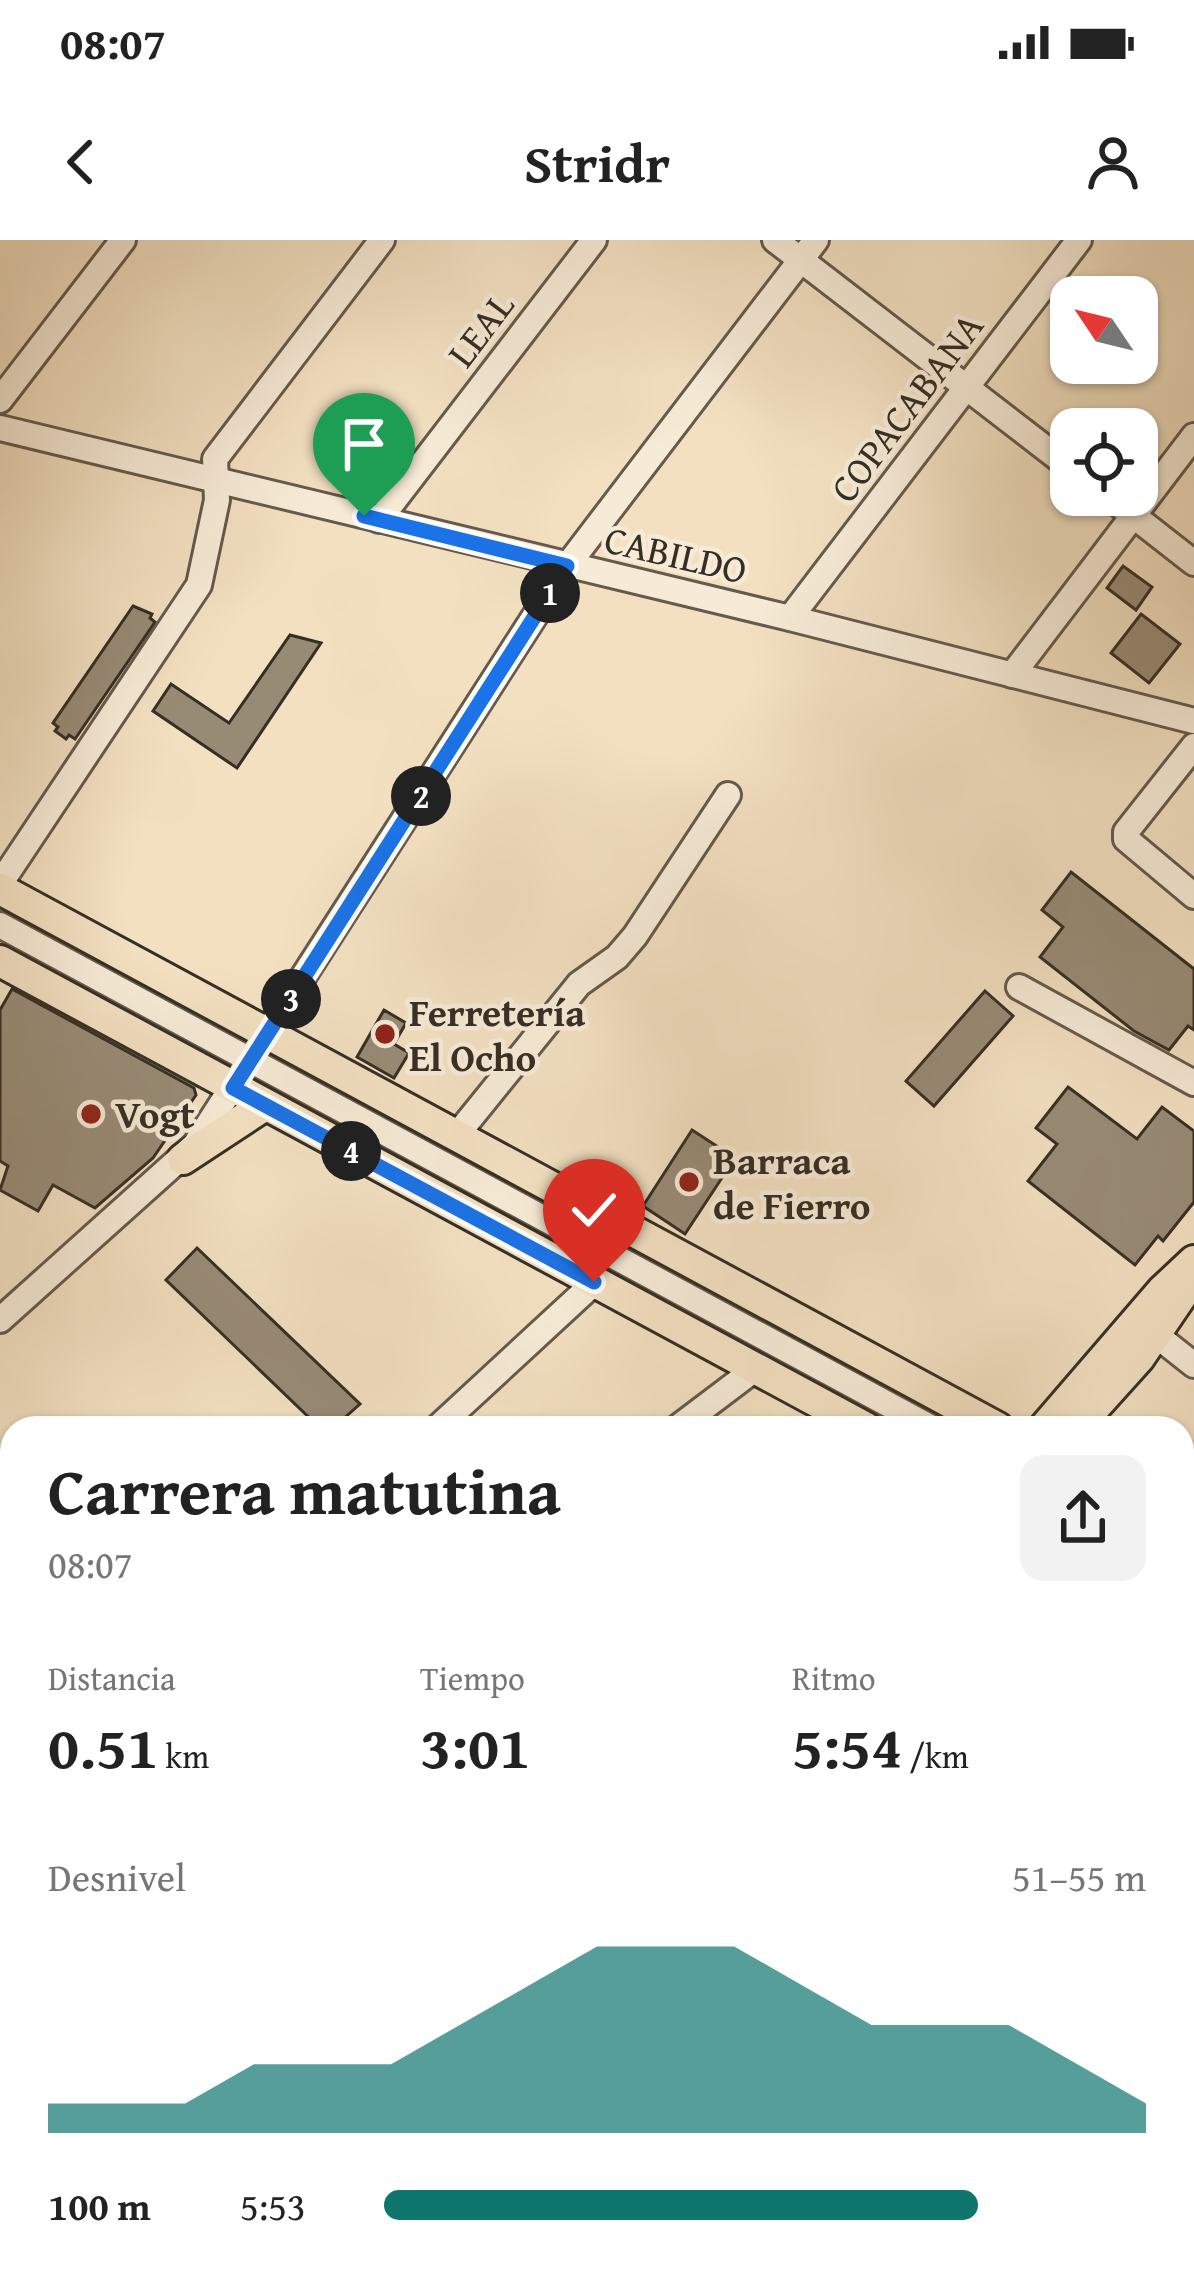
<!DOCTYPE html>
<html lang="es">
<meta charset="utf-8">
<style>
:root{--surface:#fff;--page:#f2f2f2;--text:#222;--muted:#767676;--accent:#0f766e}
body{margin:0;font-family:"Gentium Book Plus",serif;background:var(--page);color:var(--text);height:100vh;display:flex;flex-direction:column;font-size:45px;white-space:nowrap}
*{box-sizing:border-box;margin:0}
p{font-size:39px;color:var(--muted)}
.icon{flex:none;width:66px;height:66px;fill:none;stroke:currentColor;stroke-width:2;stroke-linecap:round;stroke-linejoin:round}
.map{position:relative;flex:1;overflow:hidden}
.side{position:absolute;left:0px;top:1176px;width:1194px;height:861px;display:flex;flex-direction:column;background:var(--surface);border-radius:36px 36px 0 0;box-shadow:0 3px 9px #0004}
.side>*{flex:none}
.needle{width:78px;rotate:305deg}
.tools{position:absolute;left:1050px;top:36px;display:grid;gap:24px}
.tools a{display:grid;place-items:center;width:108px;height:108px;border-radius:24px;background:var(--surface);box-shadow:0 3px 9px #0004;font-size:60px}
.pin{position:absolute;display:grid;place-items:center;width:102px;height:102px;color:#fff;margin:-123px -51px;border-radius:50% 50% 50% 0;rotate:-45deg;box-shadow:0 0 12px #0007}
.pin .icon{rotate:45deg}
.km{position:absolute;width:60px;height:60px;margin:-30px;border-radius:50%;background:#222;color:#fff;font-size:33px;line-height:60px;text-align:center}
.round{display:grid;place-items:center;flex:none;width:126px;height:126px;border-radius:24px;background:var(--page)}
.overview{display:flex;align-items:center;justify-content:space-between;height:204px;padding:0 48px}
h1{font-size:66px;font-weight:700;line-height:90px}
.metrics{display:grid;grid-template-columns:repeat(3,1fr);gap:18px;height:204px;padding:12px 48px}
.metrics div{display:grid;align-content:center}
.metrics b{font-size:60px;font-weight:700}
.metrics small{font-size:33px;font-weight:400}
.metrics p{font-size:33px}
.chart{height:336px;padding:24px 48px}
.chart p{display:flex;justify-content:space-between}
.chart svg{width:100%;height:216px;margin-top:12px;fill:var(--accent);opacity:.7}
ul{padding:0 48px;list-style:none;font-size:39px}
li{display:grid;grid-template-columns:192px 144px 1fr;align-items:center;height:90px}
li i{height:30px;border-radius:15px;background:var(--accent)}
.status{display:flex;justify-content:space-between;align-items:center;height:84px;padding:0 60px;background:var(--surface);direction:ltr}
.status svg{height:33px;fill:currentColor}
header{display:flex;justify-content:space-between;align-items:center;height:156px;padding:0 48px;background:var(--surface);font-size:54px;font-weight:700}
.map>svg:first-child{display:block}
.building{fill:#988b76;stroke:#362e25;stroke-width:3}
.lines{fill:none;stroke-linecap:round;stroke-linejoin:round}
.minor-casing{stroke:#655a4c;stroke-width:30}
.major-casing{stroke:#362e25;stroke-width:36}
.minor{stroke:#f7ebd7;stroke-width:24}
.major{stroke:#f2e0c1;stroke-width:30}
.route-casing{stroke:#fff;stroke-width:24}
.route{stroke:#1a73e8;stroke-width:15}
.poi-dot{fill:#8f2418;stroke:#f7ebd7;stroke-width:4.5}
.labels{text-anchor:middle;stroke-width:9;stroke-linejoin:round;paint-order:stroke}
.street-label{font-size:39px;fill:#362e25;stroke:#f7ebd7}
.poi-label{font-size:39px;font-weight:bold;fill:#362e25;stroke:#f7ebd7;text-anchor:start}
</style>
<div class="status"><b>08:07</b><svg viewBox="0 0 49 12"><path d="M0 12V9h3v3zM5 12V6h3v6zM10 12V3h3v9zM15 12V0h3v12zM26 1h20v11H26zM47 4h2v5h-2z"/></svg></div>
<header><svg class="icon" aria-label="back" viewBox="0 0 24 24"><path d="M15 5l-7 7 7 7"/></svg>Stridr<svg class="icon" aria-label="person" viewBox="0 0 24 24"><circle cx="12" cy="8" r="4"/><path d="M4 21q1-7 8-7t8 7"/></svg></header>
<div class="map">
<svg width="1194" height="2035" viewBox="0 0 1194 2035">
<rect width="100%" height="100%" fill="#f2e0c1"/>
<filter id="stains"><feTurbulence type="fractalNoise" baseFrequency=".00167" numOctaves="4"/><feColorMatrix values="0 0 0 0 .2 0 0 0 0 .09 0 0 0 0 .02 0 0 0 .5 -.17"/></filter>
<radialGradient id="worn" r=".72"><stop offset=".6" stop-color="#630" stop-opacity="0"/><stop offset="1" stop-color="#630" stop-opacity=".3"/></radialGradient>
<g class="building">
<path d="M1123 326 1152 347 1136 370 1107 348Z"/>
<path d="M133 366 152 374 150 378 155 382 75 499 69 495 66 499 55 491 58 487 53 483Z"/>
<path d="M1141 374 1180 404 1149 443 1111 413Z"/>
<path d="M290 395 321 403 237 528 153 471 171 444 229 483Z"/>
<path d="M1071 632 1194 729V790L1188 786 1169 810 1134 791 1040 717 1063 687 1042 670Z"/>
<path d="M12 749 194 848 196 855 153 918 95 968 53 945 38 971 0 950 8 926 0 921V770Z"/>
<path d="M985 751 1013 776 934 866 906 841Z"/>
<path d="M384 770 406 783 394 804 409 813 394 838 357 817Z"/>
<path d="M1068 847 1137 899 1162 867 1194 891V962L1163 1001 1158 996 1135 1025 1028 941 1057 904 1036 888Z"/>
<path d="M692 890 735 918 685 994 643 966Z"/>
<path d="M197 1008 360 1164 333 1188H320L166 1040Z"/>
</g>
<g class="lines">
<defs>
<g id="minor">
<path d="M775 0 1071 228"/>
<path d="M0 160 123 0"/>
<path d="M0 188 790 378 1194 481"/>
<path d="M1107 255 1194 323"/>
<path d="M379 280 594 0"/>
<path d="M790 378 1079 0"/>
<path d="M1012 435 1194 196"/>
<path d="M1194 506 1126 592V599L1194 656"/>
<path d="M0 644 199 345 217 260 215 219 382 0"/>
<path d="M0 685 932 1188"/>
<path d="M1019 747 1194 843"/>
<path d="M456 896 579 744 617 717 635 696 728 555"/>
<path d="M0 1080 195 905 567 326 816 0"/>
<path d="M1156 1095 1194 1125"/>
<path d="M437 1188 594 1043"/>
<path d="M677 1188 755 1129"/>
<path d="M1182 1327 1194 1334"/>
<path d="M1182 1430 1194 1420"/>
<path d="M0 1532 12 1545"/>
<path d="M1182 1586 1194 1576"/>
<path d="M1182 1742 1194 1732"/>
<path d="M1182 1910 1194 1900"/>
<path d="M1182 1950 1194 1966"/>
<path d="M526 2025 534 2035"/>
<path d="M833 2025 841 2035"/>
<path d="M226 2035 238 2025"/>
<path d="M417 2035 429 2025"/>
<path d="M602 2035 615 2025"/>
<path d="M804 2035 817 2025"/>
<path d="M1025 2035 1037 2025"/>
</g>
<g id="major">
<path d="M0 649 998 1188"/>
<path d="M0 721 866 1188"/>
<path d="M183 919 265 865"/>
<path d="M1044 1188 1162 1051 1194 1021"/>
<path d="M1076 1188 1139 1118 1194 1037"/>
<path d="M1182 1290 1194 1297"/>
<path d="M1182 1364 1194 1371"/>
<path d="M0 1701 12 1692"/>
<path d="M18 2035 30 2025"/>
</g>
</defs>
<use href="#minor" class="minor-casing"/>
<use href="#major" class="major-casing"/>
<use href="#minor" class="minor"/>
<use href="#major" class="major"/>
</g>
<g class="lines">
<defs>
<path id="route" d="M364 276 567 326 233 848 594 1042"/>
</defs>
<use href="#route" class="route-casing"/>
<use href="#route" class="route"/>
</g>
<g class="poi-dot">
<circle cx="385" cy="794" r="12"/>
<circle cx="91" cy="874" r="12"/>
<circle cx="689" cy="942" r="12"/>
</g>
<g class="labels">
<g class="street-label">
<text transform="translate(480 89) rotate(-53)" y="14">LEAL</text>
<text transform="translate(906 167) rotate(-53)" y="14">COPACABANA</text>
<text transform="translate(676 314) rotate(13)" y="14">CABILDO</text>
</g>
<g class="poi-label">
<text x="409" y="786">Ferretería<tspan x="409" dy="45">El Ocho</tspan></text>
<text x="115" y="888">Vogt</text>
<text x="713" y="934">Barraca<tspan x="713" dy="45">de Fierro</tspan></text>
</g>
</g>
<rect width="100%" height="100%" filter="url(#stains)"/>
<rect width="100%" height="100%" fill="url(#worn)"/>
</svg>
<div class="tools">
<a><svg class="needle" viewBox="-14 -14 28 28"><path d="M0-13l5 13h-10z" fill="#e53935"/><path d="M0 13l5-13h-10z" fill="#767676"/></svg></a>
<a><svg class="icon" aria-label="locate" viewBox="0 0 24 24"><circle cx="12" cy="12" r="6"/><path d="M12 2v4M12 18v4M2 12h4M18 12h4"/></svg></a>
</div>
<div class="pin" style="left:364px;top:276px;background:#1e9e55"><svg class="icon" aria-label="arrive" viewBox="0 0 24 24"><path d="M6 21V4h12l-3 4 3 4H6"/></svg></div>
<div class="pin" style="left:594px;top:1042px;background:#d93025"><svg class="icon" aria-label="check" viewBox="0 0 24 24"><path d="M5 12l5 5 9-10"/></svg></div>
<b class="km" style="left:550px;top:353px">1</b>
<b class="km" style="left:421px;top:556px">2</b>
<b class="km" style="left:291px;top:759px">3</b>
<b class="km" style="left:351px;top:911px">4</b>
<section class="side">
<div class="overview"><div><h1>Carrera matutina</h1><p>08:07</p></div><a class="round"><svg class="icon" aria-label="share" viewBox="0 0 24 24"><path d="M12 15V3M7 8l5-5 5 5M5 13v7h14v-7"/></svg></a></div>
<div class="metrics">
<div><p>Distancia</p><b>0.51<small> km</small></b></div>
<div><p>Tiempo</p><b>3:01</b></div>
<div><p>Ritmo</p><b>5:54<small> /km</small></b></div>
</div>
<div class="chart"><p><span>Desnivel</span>51–55 m</p>
<svg viewBox="0 0 160 44" preserveAspectRatio="none"><path d="M0 44V38L10 38L20 38L30 30L40 30L50 30L60 22L70 14L80 6L90 6L100 6L110 14L120 22L130 22L140 22L150 30L160 38V44z"/></svg>
</div>
<ul>
<li><b>100 m</b>5:53<i style="width:78%"></i></li>
</ul>
</section>
</div>
